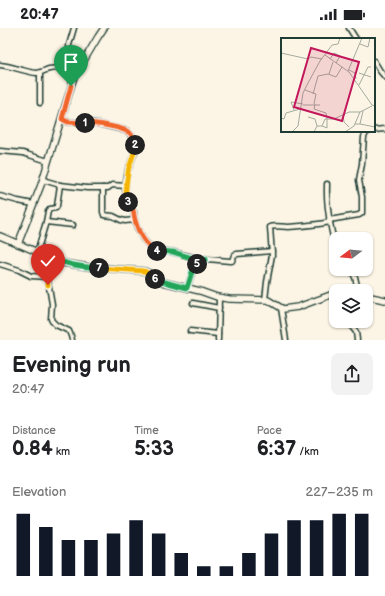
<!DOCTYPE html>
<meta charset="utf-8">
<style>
:root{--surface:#fff;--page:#f2f2f2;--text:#202124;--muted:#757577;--accent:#111827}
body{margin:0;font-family:"Balsamiq Sans",sans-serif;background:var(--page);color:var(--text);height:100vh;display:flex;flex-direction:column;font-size:15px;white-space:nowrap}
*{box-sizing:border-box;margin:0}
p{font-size:13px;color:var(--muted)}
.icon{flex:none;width:22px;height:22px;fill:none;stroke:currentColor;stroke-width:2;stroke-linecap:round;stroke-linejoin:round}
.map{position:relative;height:312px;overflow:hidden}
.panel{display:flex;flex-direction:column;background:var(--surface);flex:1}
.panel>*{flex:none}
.needle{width:26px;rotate:254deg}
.buttons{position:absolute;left:329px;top:204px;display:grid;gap:8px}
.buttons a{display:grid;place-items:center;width:44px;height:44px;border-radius:8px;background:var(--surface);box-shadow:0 1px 3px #0004;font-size:20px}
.pin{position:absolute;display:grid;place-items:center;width:34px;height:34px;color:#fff;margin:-41px -17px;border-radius:50% 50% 50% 0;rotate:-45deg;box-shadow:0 0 4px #0007}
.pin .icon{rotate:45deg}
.km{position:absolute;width:20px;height:20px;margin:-10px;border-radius:50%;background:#222;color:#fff;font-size:11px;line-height:20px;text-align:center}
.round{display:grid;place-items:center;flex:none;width:42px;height:42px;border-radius:8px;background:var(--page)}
.summary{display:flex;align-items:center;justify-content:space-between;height:68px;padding:0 12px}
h1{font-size:22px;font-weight:800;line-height:30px}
.figures{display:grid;grid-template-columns:repeat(3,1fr);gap:6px;height:68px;padding:4px 12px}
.figures div{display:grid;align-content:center}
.figures b{font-size:20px;font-weight:800}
.figures small{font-size:11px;font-weight:400}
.figures p{font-size:11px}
.chart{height:112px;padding:8px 12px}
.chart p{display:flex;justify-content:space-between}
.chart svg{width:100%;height:72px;margin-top:4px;stroke:var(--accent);stroke-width:6}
.status{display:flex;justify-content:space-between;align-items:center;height:28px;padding:0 20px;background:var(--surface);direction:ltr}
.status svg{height:11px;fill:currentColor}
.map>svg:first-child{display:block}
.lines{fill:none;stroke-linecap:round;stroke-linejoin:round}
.street-casing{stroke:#1f3d34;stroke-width:7}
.secondary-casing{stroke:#1f3d34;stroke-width:8}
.street{stroke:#fcf5e5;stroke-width:4}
.secondary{stroke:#fcf5e5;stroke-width:5.5}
.split-1-casing{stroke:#fff;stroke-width:8}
.split-2-casing{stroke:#fff;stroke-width:8}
.split-3-casing{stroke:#fff;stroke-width:8}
.split-4-casing{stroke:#fff;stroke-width:8}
.split-5-casing{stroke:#fff;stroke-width:8}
.split-6-casing{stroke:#fff;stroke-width:8}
.split-7-casing{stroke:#fff;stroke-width:8}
.split-8-casing{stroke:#fff;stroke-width:8}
.split-9-casing{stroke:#fff;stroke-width:8}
.split-1{stroke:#f0652b;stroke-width:5}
.split-2{stroke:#f0652b;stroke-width:5}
.split-3{stroke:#f5b400;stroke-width:5}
.split-4{stroke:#f0652b;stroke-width:5}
.split-5{stroke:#22a559;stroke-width:5}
.split-6{stroke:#22a559;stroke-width:5}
.split-7{stroke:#f5b400;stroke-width:5}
.split-8{stroke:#22a559;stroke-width:5}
.split-9{stroke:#f5b400;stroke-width:5}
.inset-road{fill:none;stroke:#a4ab9e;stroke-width:1}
.view{fill:#c2185b;fill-opacity:0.15;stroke:#c2185b;stroke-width:2}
.inset-edge{fill:none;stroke:#1f3d34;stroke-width:2}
</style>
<div class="status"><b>20:47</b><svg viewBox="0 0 49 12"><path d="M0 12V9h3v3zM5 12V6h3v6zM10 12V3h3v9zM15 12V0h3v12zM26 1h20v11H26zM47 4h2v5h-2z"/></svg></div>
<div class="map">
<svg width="385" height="312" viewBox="0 0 385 312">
<rect width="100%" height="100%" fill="#fcf5e5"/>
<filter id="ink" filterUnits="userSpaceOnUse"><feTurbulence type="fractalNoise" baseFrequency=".025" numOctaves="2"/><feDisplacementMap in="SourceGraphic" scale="8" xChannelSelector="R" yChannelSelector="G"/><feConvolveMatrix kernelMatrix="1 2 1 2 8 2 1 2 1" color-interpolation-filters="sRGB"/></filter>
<g filter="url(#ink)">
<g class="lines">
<defs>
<g id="street">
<path d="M349 0 356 11"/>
<path d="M374 33 380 43 385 49"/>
<path d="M0 37C13 38 24 44 37 45 41 45 45 42 49 41 58 39 68 41 76 46"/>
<path d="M68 42 70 29 69 17 74 0"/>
<path d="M40 75V44"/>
<path d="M62 91 68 94 94 95 116 100 127 103 132 108 135 117V123L128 142 125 159 126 166 129 177 134 184V191L138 202 143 211 150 219 156 222 173 224 196 230 230 233H232L234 227 237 226 272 223"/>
<path d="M374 102 385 101"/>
<path d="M0 123 23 125 48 133"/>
<path d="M43 152 60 157 87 160H108L112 157 126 158"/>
<path d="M327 156C326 179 330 199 336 221"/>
<path d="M103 160V184L104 187 113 188 121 192 125 193 135 192"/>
<path d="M0 168 18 173 33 176"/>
<path d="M329 192 359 187 362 185V169L359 152 362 136 364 109 366 105 369 103"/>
<path d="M46 194 73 197"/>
<path d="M37 224 46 194 48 183 50 181 56 180 57 178 60 157"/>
<path d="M46 229V242L52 276 51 291 52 293 56 297 69 303 71 308 72 312"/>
<path d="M0 236 19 242 31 248 47 249"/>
<path d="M350 241C356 247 357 255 357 263"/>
<path d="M187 260 194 239 205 231"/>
<path d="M265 272 267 254 272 227 270 199C275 197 282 199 288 199 302 198 316 197 330 194"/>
<path d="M193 275 219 280"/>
<path d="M281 280 286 312"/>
<path d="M352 293V299L356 304 357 312"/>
<path d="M190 303 218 306"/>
<path d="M218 312 219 270"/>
</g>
<g id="secondary">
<path d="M0 208 63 235 89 239 144 243 149 245 155 251 163 254 200 263 217 269 229 271 268 272 283 281 298 279 336 265"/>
<path d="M18 216 41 157 74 49 98 9 104 0"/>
<path d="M342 263 351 262 355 263"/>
<path d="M366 268 385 272"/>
</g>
</defs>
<use href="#street" class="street-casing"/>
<use href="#secondary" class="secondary-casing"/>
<use href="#street" class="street"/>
<use href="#secondary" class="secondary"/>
</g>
</g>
<g class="lines" filter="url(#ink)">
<defs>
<path id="split-1" d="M71 58 62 91 68 94 85 95"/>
<path id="split-2" d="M85 95C95 95 122 99 130 105 133 108 134 112 135 117"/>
<path id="split-3" d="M128 174C125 164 126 161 127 151 128 147 128 143 129 139 132 131 135 125 135 117"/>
<path id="split-4" d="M128 174C129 177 131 179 133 182 134 185 134 189 135 192 138 204 145 218 157 223"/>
<path id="split-5" d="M157 223 173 224 189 229 206 231 197 236"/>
<path id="split-6" d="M155 251 172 256 187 260 193 241 197 236"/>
<path id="split-7" d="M99 240 144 243 150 246 155 251"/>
<path id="split-8" d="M46 234V228C63 236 80 239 99 240"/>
<path id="split-9" d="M46 234V246L48 257"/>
</defs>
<use href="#split-1" class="split-1-casing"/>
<use href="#split-2" class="split-2-casing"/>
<use href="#split-3" class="split-3-casing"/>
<use href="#split-4" class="split-4-casing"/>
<use href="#split-5" class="split-5-casing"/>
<use href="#split-6" class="split-6-casing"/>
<use href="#split-7" class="split-7-casing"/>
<use href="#split-8" class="split-8-casing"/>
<use href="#split-9" class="split-9-casing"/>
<use href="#split-1" class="split-1"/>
<use href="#split-2" class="split-2"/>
<use href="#split-3" class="split-3"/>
<use href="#split-4" class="split-4"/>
<use href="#split-5" class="split-5"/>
<use href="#split-6" class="split-6"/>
<use href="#split-7" class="split-7"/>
<use href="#split-8" class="split-8"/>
<use href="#split-9" class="split-9"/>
</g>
<g transform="translate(281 10)">
<rect width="94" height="94" fill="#fcf5e5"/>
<path class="inset-road" d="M79 6 87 9 89 0M0 15 27 21 30 19 41 21M44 17 68 34 91 67 94 68M49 21 53 15 59 18 55 25M68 32 74 35 75 41M67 33 81 0M78 35 90 39M48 36 52 24M78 47 87 29H90M24 52 35 56 33 66M32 56 37 38 47 36 55 39 61 29M34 66 33 71 45 75 46 81M22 67H39M13 72 10 64 22 66M62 77 63 84 68 89M27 79 34 81 36 88M0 80 3 81 5 75 19 71M74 86H79L82 73M79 86 94 89M41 88 46 90V81M11 94 17 88 22 55 27 45 39 23 51 7 57 6 59 0M33 94 36 88H41L44 81H53L68 74H79M64 94 73 88 79 74 91 68"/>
<path class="view" d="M30 10 78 24 61 83 13 69Z"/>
<rect width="94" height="94" class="inset-edge"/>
</g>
</svg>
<div class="buttons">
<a><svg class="needle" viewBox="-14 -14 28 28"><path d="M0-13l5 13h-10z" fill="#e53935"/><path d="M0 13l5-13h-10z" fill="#757577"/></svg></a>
<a><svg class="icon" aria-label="layers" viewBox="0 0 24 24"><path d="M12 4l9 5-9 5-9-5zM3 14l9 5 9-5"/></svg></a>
</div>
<div class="pin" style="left:71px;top:58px;background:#1e9e55"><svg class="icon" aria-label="arrive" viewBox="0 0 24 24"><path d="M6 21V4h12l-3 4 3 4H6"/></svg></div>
<div class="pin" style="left:48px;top:257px;background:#d93025"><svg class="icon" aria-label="check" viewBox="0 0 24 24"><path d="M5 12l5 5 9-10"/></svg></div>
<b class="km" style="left:85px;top:95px">1</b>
<b class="km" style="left:135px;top:117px">2</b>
<b class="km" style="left:128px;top:174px">3</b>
<b class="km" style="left:157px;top:223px">4</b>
<b class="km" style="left:197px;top:236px">5</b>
<b class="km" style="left:155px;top:251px">6</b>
<b class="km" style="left:99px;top:240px">7</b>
</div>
<section class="panel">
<div class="summary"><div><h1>Evening run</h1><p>20:47</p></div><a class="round"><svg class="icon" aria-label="share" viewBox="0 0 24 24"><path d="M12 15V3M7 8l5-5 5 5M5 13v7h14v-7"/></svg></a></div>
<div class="figures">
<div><p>Distance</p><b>0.84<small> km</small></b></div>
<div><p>Time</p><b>5:33</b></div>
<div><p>Pace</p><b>6:37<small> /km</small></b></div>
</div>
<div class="chart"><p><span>Elevation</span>227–235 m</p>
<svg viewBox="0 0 160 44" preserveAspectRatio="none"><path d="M5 44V6M15 44V14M25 44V22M35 44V22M45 44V18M55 44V10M65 44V18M75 44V30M85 44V38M95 44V38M105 44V30M115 44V18M125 44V10M135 44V10M145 44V6M155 44V6"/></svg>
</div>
</section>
